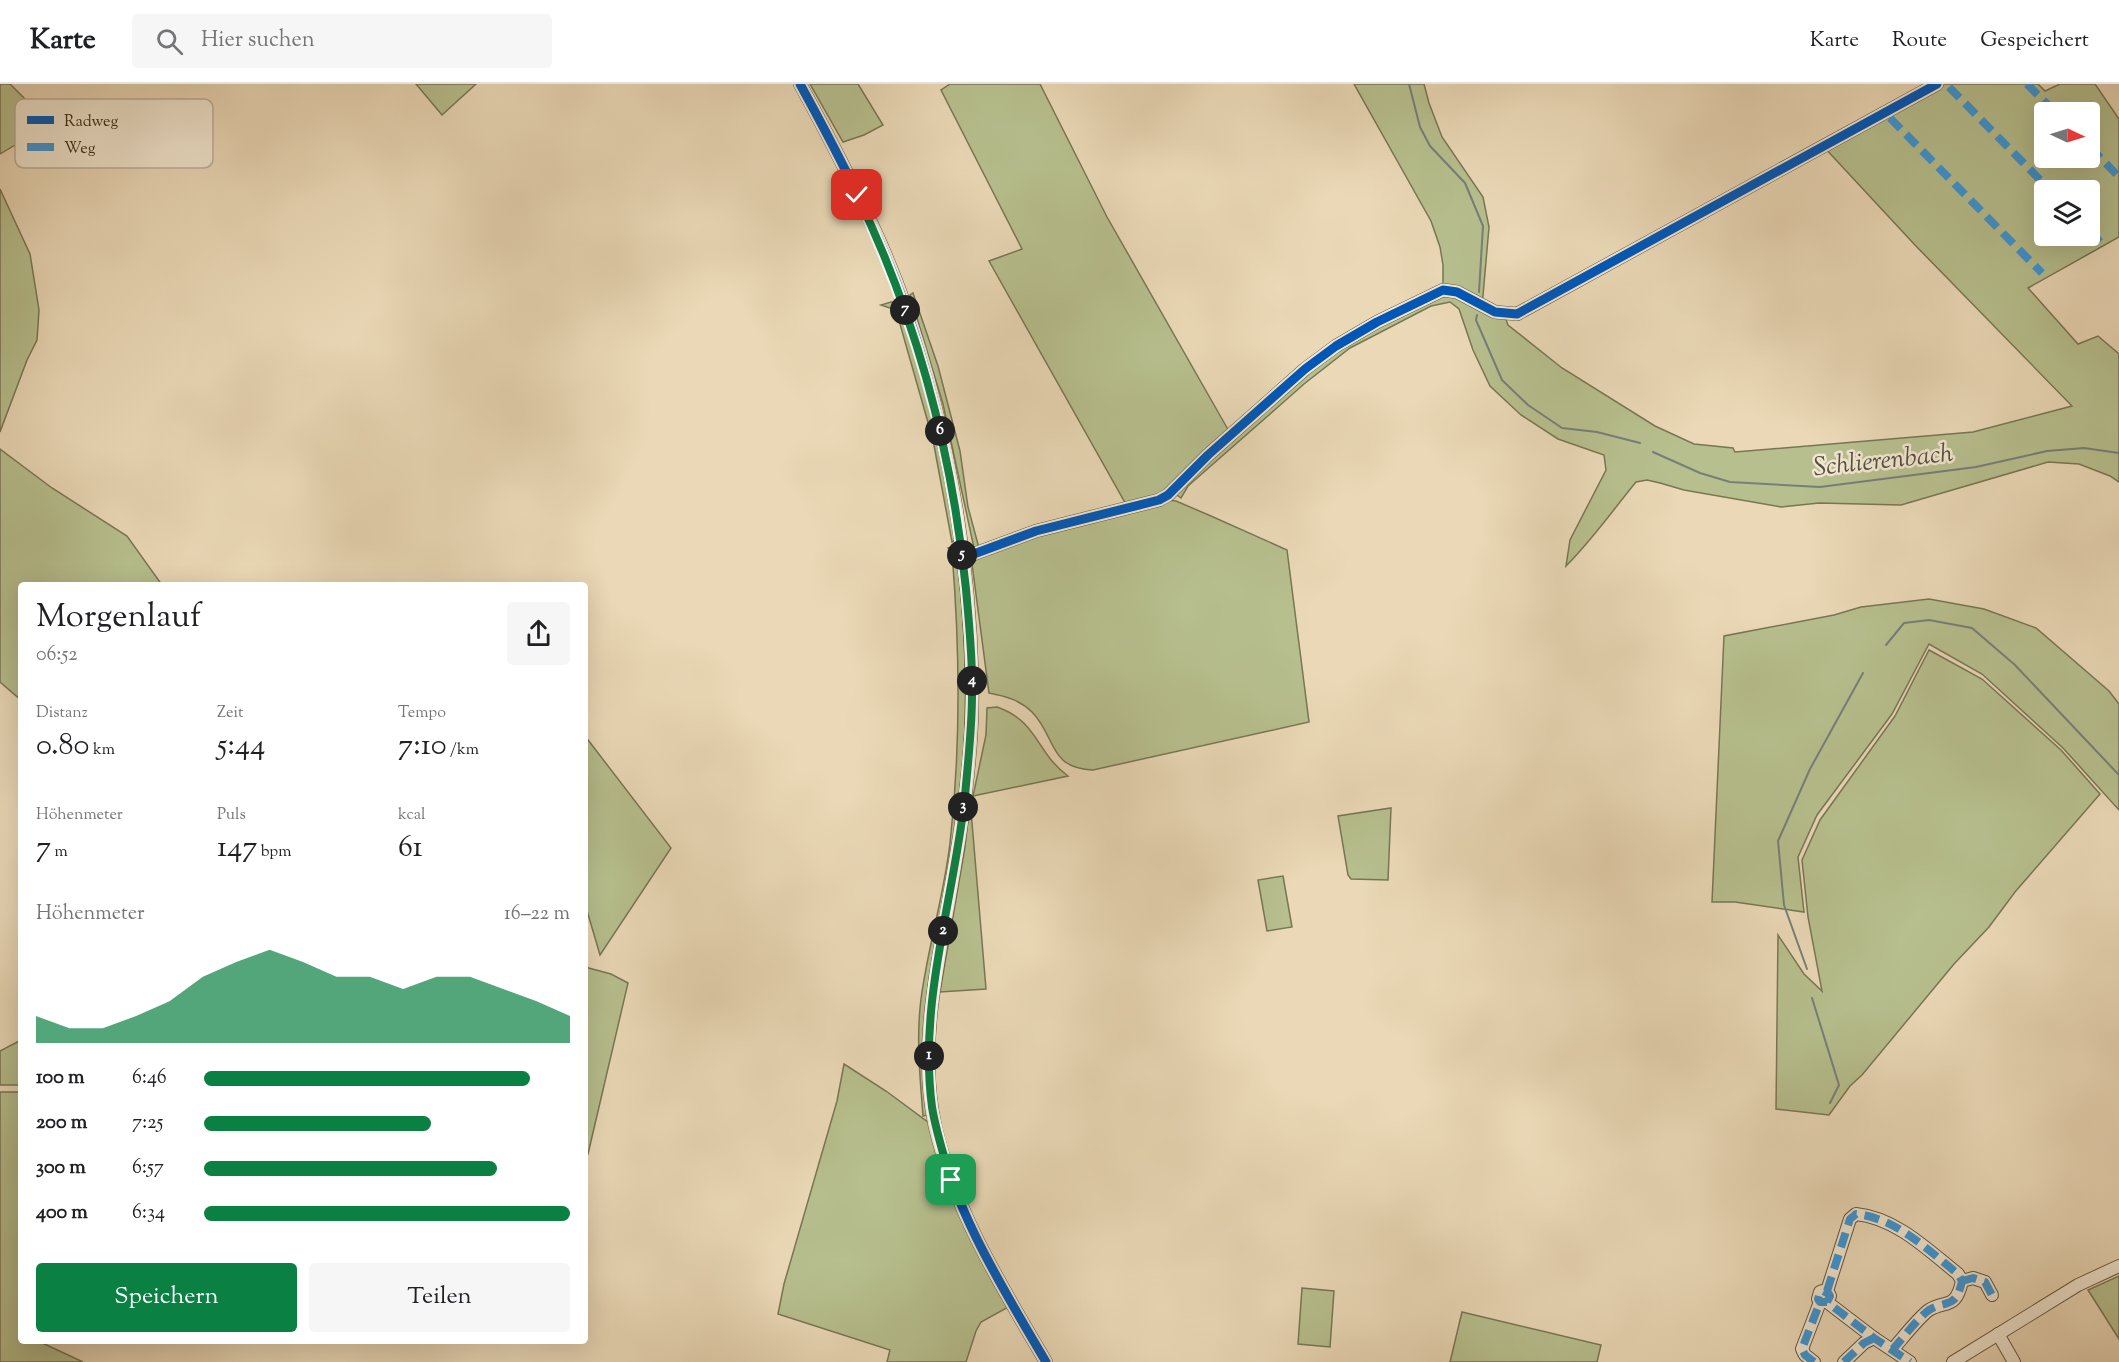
<!DOCTYPE html>
<html lang="de">
<meta charset="utf-8">
<style>
:root{--surface:#fff;--page:#f6f6f6;--text:#202124;--muted:#757577;--line:#e0e0e0;--accent:#0b8043}
body{margin:0;font-family:"Sorts Mill Goudy",serif;background:var(--page);color:var(--text);height:100vh;display:flex;flex-direction:column;font-size:22px;white-space:nowrap}
*{box-sizing:border-box;margin:0}
p{font-size:20px;color:var(--muted)}
.icon{flex:none;width:33px;height:33px;fill:none;stroke:currentColor;stroke-width:2;stroke-linecap:round;stroke-linejoin:round}
.map{position:relative;flex:1;overflow:hidden}
.details{position:absolute;left:18px;top:498px;width:570px;height:762px;display:flex;flex-direction:column;background:var(--surface);border-radius:6px;box-shadow:0 6px 24px #0002}
.details>*{flex:none}
.needle{width:39px;rotate:94deg}
.buttons{position:absolute;left:2034px;top:18px;display:grid;gap:12px}
.buttons a{display:grid;place-items:center;width:66px;height:66px;border-radius:6px;background:var(--surface);box-shadow:0 6px 24px #0002;font-size:30px}
.pin{position:absolute;display:grid;place-items:center;width:51px;height:51px;color:#fff;margin:-26px;border-radius:12px;box-shadow:0 3px 9px #0006}
.km{position:absolute;width:30px;height:30px;margin:-15px;border-radius:50%;background:#222;color:#fff;font-size:16px;line-height:30px;text-align:center}
.round{display:grid;place-items:center;flex:none;width:63px;height:63px;border-radius:6px;background:var(--page)}
.head{display:flex;align-items:center;justify-content:space-between;height:102px;padding:0 18px}
h1{font-size:33px;font-weight:600;line-height:45px}
.stats{display:grid;grid-template-columns:repeat(3,1fr);gap:9px;height:102px;padding:6px 18px}
.stats div{display:grid;align-content:center}
.stats b{font-size:30px;font-weight:600}
.stats small{font-size:16px;font-weight:400}
.stats p{font-size:16px}
.chart{height:168px;padding:12px 18px}
.chart p{display:flex;justify-content:space-between}
.chart svg{width:100%;height:108px;margin-top:6px;fill:var(--accent);opacity:.7}
.primary-button{display:flex;gap:12px;margin-top:auto;padding:12px 18px}
.primary-button a{flex:1;height:69px;border-radius:6px;background:var(--accent);color:#fff;font-size:24px;font-weight:600;line-height:69px;text-align:center}
.primary-button a+a{background:var(--page);color:var(--text)}
ul{padding:0 18px;list-style:none;font-size:20px}
li{display:grid;grid-template-columns:96px 72px 1fr;align-items:center;height:45px}
li i{height:15px;border-radius:8px;background:var(--accent)}
header{display:flex;align-items:center;gap:36px;box-sizing:border-box;height:84px;padding:0 30px;background:var(--surface);border-bottom:2px solid var(--line)}
header strong{font-size:28px}
nav{display:flex;gap:33px;margin-inline-start:auto;font-size:21px}
.search{width:420px;height:54px;background:var(--page);display:flex;align-items:center;gap:15px;box-sizing:border-box;padding:0 21px;border-radius:6px;color:var(--muted);font-size:22px}
.map>svg:first-child{display:block}
.green{fill:#b7bf8e;stroke:#797654;stroke-width:1.5;fill-rule:evenodd}
.lines{fill:none;stroke-linecap:round;stroke-linejoin:round}
.stream{stroke:#767f7a;stroke-width:2}
.minor-casing{stroke:#675841;stroke-width:14}
.minor{stroke:#f1e6d0;stroke-width:12}
.quiet{stroke:#3e96d4;stroke-width:8;stroke-dasharray:15 8;stroke-linecap:butt}
.cycleway-casing{stroke:#f1e6d0;stroke-width:13}
.cycleway{stroke:#0057b8;stroke-width:9}
.route-casing{stroke:#fff;stroke-width:12}
.route{stroke:#0b8043;stroke-width:8}
.labels{text-anchor:middle;stroke-width:5;stroke-linejoin:round;paint-order:stroke}
.water-label{font-size:26px;font-style:italic;fill:#544f42;stroke:#f1e6d0}
.key{fill:#f1e6d0;stroke:#baae99;stroke-width:1.5}
.key-label{font-size:16px;fill:#3b2d1a}
</style>
<header>
<strong>Karte</strong>
<div class="search"><svg class="icon" aria-label="search" viewBox="0 0 24 24"><circle cx="10" cy="10" r="6"/><path d="M15 15l6 6"/></svg>Hier suchen</div>
<nav><a>Karte</a><a>Route</a><a>Gespeichert</a></nav>
</header>
<div class="map">
<svg width="2119" height="1278" viewBox="0 0 2119 1278">
<rect width="100%" height="100%" fill="#ead8b6"/>
<filter id="stains"><feTurbulence type="fractalNoise" baseFrequency=".00333" numOctaves="4"/><feColorMatrix values="0 0 0 0 .2 0 0 0 0 .09 0 0 0 0 .02 0 0 0 .5 -.17"/></filter>
<radialGradient id="worn" r=".72"><stop offset=".6" stop-color="#630" stop-opacity="0"/><stop offset="1" stop-color="#630" stop-opacity=".3"/></radialGradient>
<g class="green">
<path d="M0 0H10L31 21 44 44 0 70Z"/>
<path d="M416 0H476L442 31Z"/>
<path d="M810 0H858L883 41 864 51 843 58Z"/>
<path d="M950 0H1040L1107 133 1230 349 1167 409 1127 422 989 177 1022 165 941 6Z"/>
<path d="M1354 0H1424L1429 19 1442 53 1483 113 1489 143 1482 223 1504 230 1508 241 1562 284 1655 342 1694 360 1733 364 1735 368 1973 348 2072 322 1914 160 1823 62 1937 0H2038L2045 7 2060 0H2095L2119 35V153L2028 204 2078 260 2098 252 2119 270V398L2110 392 2079 380 2048 378 1901 421 1819 419 1781 423 1684 406 1660 399 1647 396 1636 398C1613 426 1592 456 1566 482L1570 456 1606 386 1604 371 1558 355 1521 331 1490 302 1473 266 1459 225 1450 218 1431 222 1350 264 1304 300 1188 402 1181 414 1174 409 1210 373 1341 262 1443 203V181L1440 163 1431 137ZM2044 28H2090V74H2044ZM2044 106H2090V152H2044Z"/>
<path d="M0 105 30 170 39 226 37 256 27 276 0 348Z"/>
<path d="M913 209 938 282 960 367 968 423 979 464H974L943 320 910 211Z"/>
<path d="M891 218 898 219 917 270 950 414 955 456 952 458 933 356 896 226 881 221Z"/>
<path d="M0 365 52 404 127 452 162 501H21V616L0 598Z"/>
<path d="M1167 416 1176 417 1211 432 1287 466 1309 638 1093 686C1048 684 1057 654 1032 628 1020 616 1005 612 989 609L972 480 973 474 1040 448Z"/>
<path d="M952 463 956 465C967 551 969 637 959 723 954 769 942 813 937 858 931 915 931 974 928 1031L923 1032C920 993 916 954 921 915 928 862 944 811 950 759 961 662 960 566 952 469L948 464Z"/>
<path d="M1929 515 1984 525 2036 544 2109 607 2119 620V726L2063 664 1982 590 1929 560 1892 630 1817 731 1798 773 1804 828 1735 818H1712L1724 552 1834 531 1861 523Z"/>
<path d="M1929 566 1982 595 2061 666 2100 710 2015 808 1989 843 1954 880 1862 991 1850 1002 1829 1031 1776 1025 1778 851 1804 890 1822 907 1808 833 1802 776 1820 736 1895 632Z"/>
<path d="M997 623C1038 637 1037 670 1068 692L973 712 986 651 987 624Z"/>
<path d="M585 652 671 764 600 871 585 820Z"/>
<path d="M970 715 986 905 940 908 965 763Z"/>
<path d="M1391 724 1388 796 1351 795 1348 791 1338 732Z"/>
<path d="M1283 792 1292 843 1267 847 1258 796Z"/>
<path d="M585 883 611 890 628 899 588 1070 585 1069Z"/>
<path d="M21 956V1001H0V967Z"/>
<path d="M844 980 886 1007 928 1038 935 1041 951 1096 1012 1221 981 1238 976 1247 966 1278H887L890 1266 778 1230 784 1200 837 1017Z"/>
<path d="M0 1008H21V1257H38L83 1278H0Z"/>
<path d="M2119 1192V1255L2088 1206Z"/>
<path d="M1302 1204 1334 1207 1330 1263 1298 1260Z"/>
<path d="M1462 1228 1601 1261 1597 1278H1450Z"/>
</g>
<g class="lines">
<g class="stream">
<path d="M1409 0 1420 43 1430 62 1465 99 1483 142 1479 208"/>
<path d="M1477 231 1476 236 1502 296 1528 321 1562 344 1597 348 1640 359"/>
<path d="M1653 368 1700 389 1730 398 1820 403 1976 383 2047 367 2084 364 2119 369"/>
<path d="M1886 561 1904 539 1929 536 1972 544 2015 581 2119 691"/>
<path d="M1807 885 1784 821 1778 757 1810 685 1863 589"/>
<path d="M1812 914 1839 1001 1830 1019"/>
</g>
<defs>
<g id="minor">
<path d="M800 0C828 51 855 103 879 156 937 286 969 452 972 594 974 670 961 747 948 821 935 893 919 969 935 1042 955 1128 1002 1203 1046 1278"/>
<path d="M963 474 1036 447 1159 416 1168 411 1208 371 1305 285 1336 262 1377 238 1443 206 1457 208 1495 228 1517 230 1937 0"/>
<path d="M1962 1197 1973 1194 1985 1198 1992 1211"/>
<path d="M1827 1207 1850 1135 1856 1130C1896 1134 1928 1166 1958 1190L1962 1197C1956 1226 1945 1216 1929 1226 1918 1234 1902 1255 1893 1265"/>
<path d="M1827 1218 1830 1212 1829 1210 1823 1207 1820 1208 1818 1215 1820 1218H1827L1874 1254 1910 1278"/>
<path d="M1998 1250 2014 1278"/>
<path d="M1814 1278 1805 1271 1802 1265 1820 1218"/>
<path d="M1844 1278 1864 1259 1874 1254"/>
<path d="M1953 1278 2078 1201 2119 1182"/>
</g>
</defs>
<use href="#minor" class="minor-casing"/>
<use href="#minor" class="minor"/>
<g class="quiet">
<path d="M2027 0 2055 28"/>
<path d="M1949 3 2050 106"/>
<path d="M1890 34 2042 189"/>
<path d="M2090 63 2119 93"/>
<path d="M2090 147 2100 158"/>
<path d="M1962 1197 1973 1194 1985 1198 1992 1211"/>
<path d="M1827 1207 1850 1135 1856 1130C1896 1134 1928 1166 1958 1190L1962 1197C1956 1226 1945 1216 1929 1226 1918 1234 1902 1255 1893 1265"/>
<path d="M1827 1218 1830 1212 1829 1210 1823 1207 1820 1208 1818 1215 1820 1218H1827L1874 1254 1910 1278"/>
<path d="M1814 1278 1805 1271 1802 1265 1820 1218"/>
<path d="M1844 1278 1864 1259 1874 1254"/>
</g>
<defs>
<g id="cycleway">
<path d="M800 0C828 51 855 103 879 156 937 286 969 452 972 594 974 670 961 747 948 821 935 893 919 969 935 1042 955 1128 1002 1203 1046 1278"/>
<path d="M963 474 1036 447 1159 416 1168 411 1208 371 1305 285 1336 262 1377 238 1443 206 1457 208 1495 228 1517 230 1937 0"/>
</g>
</defs>
<use href="#cycleway" class="cycleway-casing"/>
<use href="#cycleway" class="cycleway"/>
</g>
<g class="lines">
<defs>
<path id="route" d="M857 111C917 235 952 368 966 505 969 540 973 575 972 611 972 644 968 678 965 712 954 815 918 918 932 1023 936 1048 944 1072 951 1096"/>
</defs>
<use href="#route" class="route-casing"/>
<use href="#route" class="route"/>
</g>
<g class="labels">
<g class="water-label">
<text transform="translate(1883 375) rotate(-6)" y="9">Schlierenbach</text>
</g>
</g>
<rect x="15" y="15" width="198" height="69" rx="9" class="key"/>
<rect x="27" y="32" width="27" height="8" fill="#0057b8"/>
<rect x="27" y="59" width="27" height="8" fill="#3e96d4"/>
<g class="key-label">
<text x="64" y="42">Radweg</text>
<text x="64" y="69">Weg</text>
</g>
<rect width="100%" height="100%" filter="url(#stains)"/>
<rect width="100%" height="100%" fill="url(#worn)"/>
</svg>
<div class="buttons">
<a><svg class="needle" viewBox="-14 -14 28 28"><path d="M0-13l5 13h-10z" fill="#e53935"/><path d="M0 13l5-13h-10z" fill="#757577"/></svg></a>
<a><svg class="icon" aria-label="layers" viewBox="0 0 24 24"><path d="M12 4l9 5-9 5-9-5zM3 14l9 5 9-5"/></svg></a>
</div>
<div class="pin" style="left:951px;top:1096px;background:#1e9e55"><svg class="icon" aria-label="arrive" viewBox="0 0 24 24"><path d="M6 21V4h12l-3 4 3 4H6"/></svg></div>
<div class="pin" style="left:857px;top:111px;background:#d93025"><svg class="icon" aria-label="check" viewBox="0 0 24 24"><path d="M5 12l5 5 9-10"/></svg></div>
<b class="km" style="left:929px;top:972px">1</b>
<b class="km" style="left:943px;top:847px">2</b>
<b class="km" style="left:963px;top:723px">3</b>
<b class="km" style="left:972px;top:597px">4</b>
<b class="km" style="left:962px;top:471px">5</b>
<b class="km" style="left:940px;top:347px">6</b>
<b class="km" style="left:905px;top:226px">7</b>
<section class="details">
<div class="head"><div><h1>Morgenlauf</h1><p>06:52</p></div><a class="round"><svg class="icon" aria-label="share" viewBox="0 0 24 24"><path d="M12 15V3M7 8l5-5 5 5M5 13v7h14v-7"/></svg></a></div>
<div class="stats">
<div><p>Distanz</p><b>0.80<small> km</small></b></div>
<div><p>Zeit</p><b>5:44</b></div>
<div><p>Tempo</p><b>7:10<small> /km</small></b></div>
</div>
<div class="stats">
<div><p>Höhenmeter</p><b>7<small> m</small></b></div>
<div><p>Puls</p><b>147<small> bpm</small></b></div>
<div><p>kcal</p><b>61</b></div>
</div>
<div class="chart"><p><span>Höhenmeter</span>16–22 m</p>
<svg viewBox="0 0 160 44" preserveAspectRatio="none"><path d="M0 44V33L10 38L20 38L30 33L40 27L50 17L60 11L70 6L80 11L90 17L100 17L110 22L120 17L130 17L140 22L150 27L160 33V44z"/></svg>
</div>
<ul>
<li><b>100 m</b>6:46<i style="width:89%"></i></li>
<li><b>200 m</b>7:25<i style="width:62%"></i></li>
<li><b>300 m</b>6:57<i style="width:80%"></i></li>
<li><b>400 m</b>6:34<i style="width:100%"></i></li>
</ul>
<div class="primary-button"><a>Speichern</a><a>Teilen</a></div>
</section>
</div>
